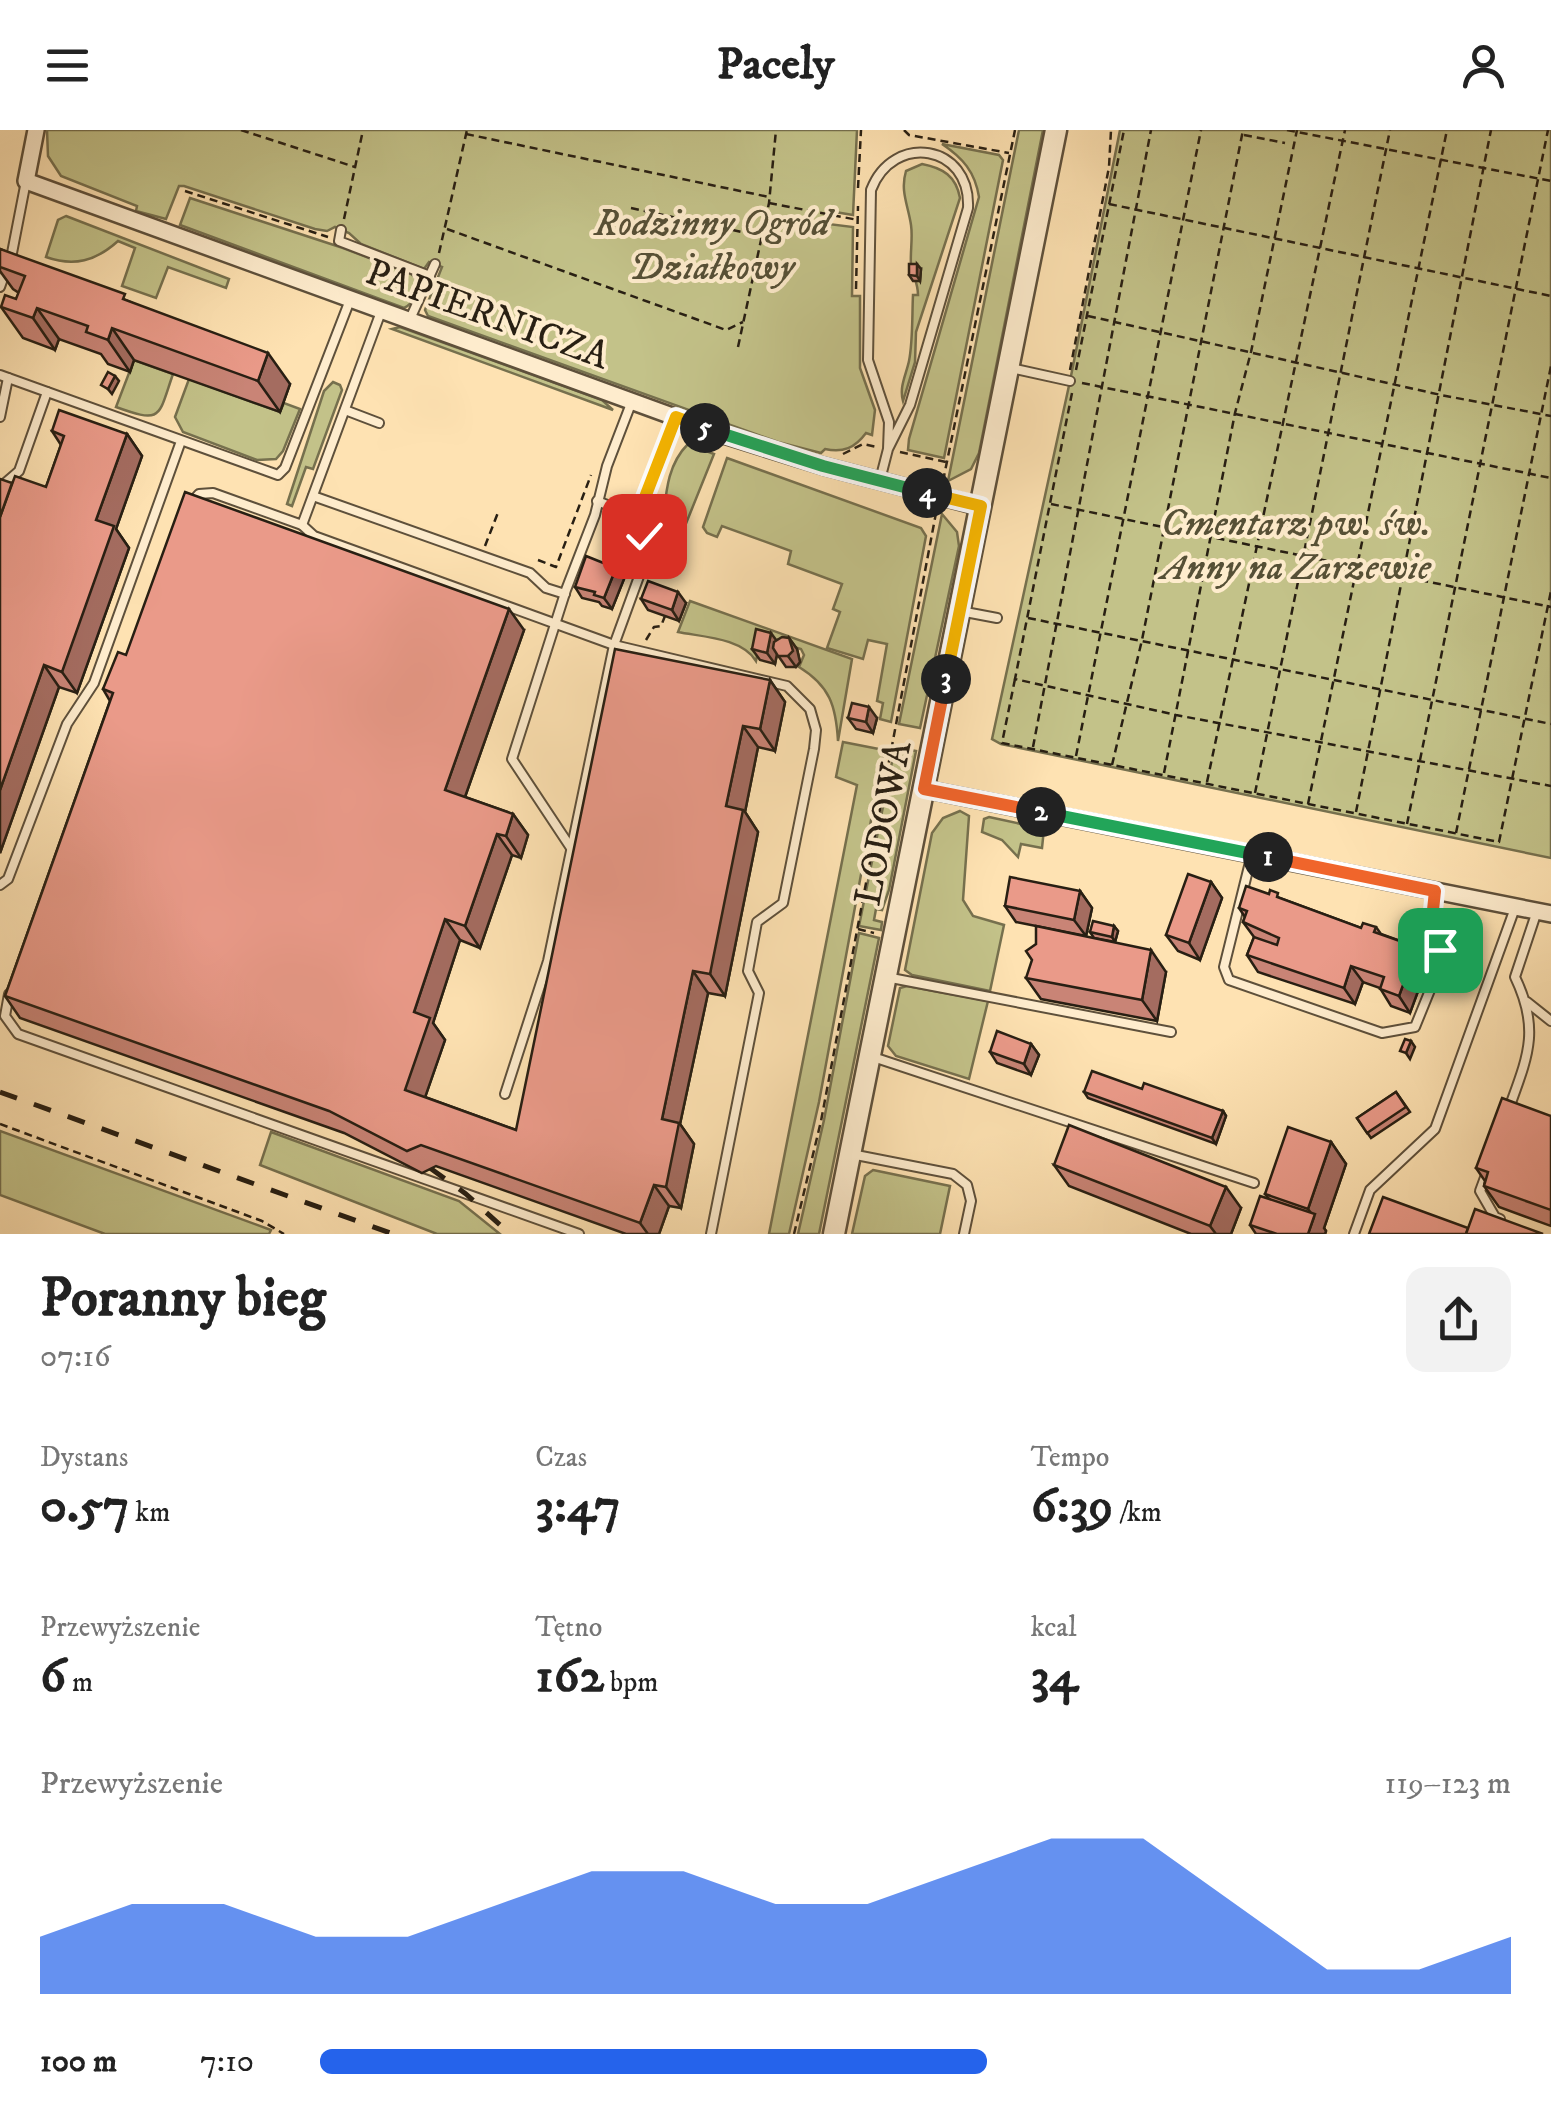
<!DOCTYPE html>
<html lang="pl">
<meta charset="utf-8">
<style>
:root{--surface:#fff;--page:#f2f2f2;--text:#222;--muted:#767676;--accent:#2563eb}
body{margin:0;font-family:"IM FELL DW Pica",serif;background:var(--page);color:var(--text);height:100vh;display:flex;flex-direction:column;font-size:38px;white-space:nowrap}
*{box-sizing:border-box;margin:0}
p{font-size:32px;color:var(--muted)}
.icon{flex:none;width:55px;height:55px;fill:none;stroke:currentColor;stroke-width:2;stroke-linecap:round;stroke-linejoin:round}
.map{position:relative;height:1104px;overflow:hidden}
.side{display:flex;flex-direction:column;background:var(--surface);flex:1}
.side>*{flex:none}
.pin{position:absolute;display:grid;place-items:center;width:85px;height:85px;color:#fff;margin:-42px;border-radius:20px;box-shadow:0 5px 15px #0006}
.km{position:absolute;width:50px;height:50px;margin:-25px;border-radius:50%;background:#222;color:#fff;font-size:28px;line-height:50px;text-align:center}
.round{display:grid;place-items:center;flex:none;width:105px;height:105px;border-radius:20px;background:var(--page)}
.overview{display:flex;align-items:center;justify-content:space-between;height:170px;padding:0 40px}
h1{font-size:55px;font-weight:700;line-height:75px}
.stats{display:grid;grid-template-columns:repeat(3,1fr);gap:15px;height:170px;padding:10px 40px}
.stats div{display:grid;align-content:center}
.stats b{font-size:50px;font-weight:700}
.stats small{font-size:28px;font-weight:400}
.stats p{font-size:28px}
.chart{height:280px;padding:20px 40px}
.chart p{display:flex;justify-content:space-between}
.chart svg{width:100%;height:180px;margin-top:10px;fill:var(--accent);opacity:.7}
ul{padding:0 40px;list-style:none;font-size:32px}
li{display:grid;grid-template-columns:160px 120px 1fr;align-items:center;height:75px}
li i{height:25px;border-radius:12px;background:var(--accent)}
header{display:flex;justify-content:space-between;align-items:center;height:130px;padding:0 40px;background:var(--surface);font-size:45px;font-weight:700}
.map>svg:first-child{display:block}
.green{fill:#c3c289;stroke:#76704e;stroke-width:2.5}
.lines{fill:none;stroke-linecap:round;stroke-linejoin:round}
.service-casing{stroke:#5e503b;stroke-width:12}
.minor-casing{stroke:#5e503b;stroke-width:20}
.tertiary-casing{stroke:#5e503b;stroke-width:25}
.path{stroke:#281f13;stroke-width:2.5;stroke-dasharray:8 5;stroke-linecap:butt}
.service{stroke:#feeccd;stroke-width:8}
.minor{stroke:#feeccd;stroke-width:15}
.tertiary{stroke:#feeccd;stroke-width:20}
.rail{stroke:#281f13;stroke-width:5;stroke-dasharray:18 18;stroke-linecap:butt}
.wall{fill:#c98476;stroke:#281f13;stroke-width:2.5}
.shaded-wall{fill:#a46c60;stroke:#281f13;stroke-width:2.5}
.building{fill:#ea9a89;stroke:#281f13;stroke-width:2.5}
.split-1-casing{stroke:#fff;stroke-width:20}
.split-2-casing{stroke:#fff;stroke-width:20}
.split-3-casing{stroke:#fff;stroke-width:20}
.split-4-casing{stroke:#fff;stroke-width:20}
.split-5-casing{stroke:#fff;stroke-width:20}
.split-6-casing{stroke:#fff;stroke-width:20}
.split-1{stroke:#f0652b;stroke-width:12}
.split-2{stroke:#22a559;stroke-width:12}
.split-3{stroke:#f0652b;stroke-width:12}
.split-4{stroke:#f5b400;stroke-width:12}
.split-5{stroke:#22a559;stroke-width:12}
.split-6{stroke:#f5b400;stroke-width:12}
.labels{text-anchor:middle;stroke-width:8;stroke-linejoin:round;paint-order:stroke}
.park-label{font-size:38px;font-style:italic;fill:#565036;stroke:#feeccd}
.street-label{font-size:38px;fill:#281f13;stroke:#feeccd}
</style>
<header><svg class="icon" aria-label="menu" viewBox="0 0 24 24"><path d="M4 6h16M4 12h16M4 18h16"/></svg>Pacely<svg class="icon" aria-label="person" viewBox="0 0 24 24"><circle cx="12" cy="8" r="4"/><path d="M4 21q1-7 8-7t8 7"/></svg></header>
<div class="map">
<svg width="1551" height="1104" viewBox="0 0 1551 1104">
<rect width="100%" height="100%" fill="#fee2b2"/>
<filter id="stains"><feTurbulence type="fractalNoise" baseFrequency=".002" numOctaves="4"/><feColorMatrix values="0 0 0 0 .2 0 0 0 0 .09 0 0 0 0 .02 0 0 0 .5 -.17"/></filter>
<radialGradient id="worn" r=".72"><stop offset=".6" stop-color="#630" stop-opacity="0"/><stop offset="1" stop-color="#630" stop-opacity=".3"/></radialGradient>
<g class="green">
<path d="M47 0H857L853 85 829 81 828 94 853 97 852 166H860V238L875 280 872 305 866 303C855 318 843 323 825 319L821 323 778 312 428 186 425 180 442 137 429 132 424 139 361 114 349 103 335 97 327 101 315 99 184 56H179L166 89 136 81 137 76 61 46 48 26Z"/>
<path d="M1019 0H1043L979 323 971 339 948 351Z"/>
<path d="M1120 0H1551V728L1001 614 992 609 1070 251Z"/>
<path d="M942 14 999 25 1003 30 944 328 908 320 909 309 979 67C975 42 963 28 942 14Z"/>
<path d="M922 34C943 38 956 46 960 68L916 202 915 232 903 271C899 257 906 245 909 231 913 211 912 185 913 165H918C918 153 913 146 911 135 910 122 913 108 911 95 908 75 900 61 906 41Z"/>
<path d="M190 68 343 118 411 144 417 149C418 159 414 174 404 178L180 95Z"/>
<path d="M66 86 229 149 226 158 168 137 156 168 122 156 135 118 118 111C96 131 74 137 46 127L58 90Z"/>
<path d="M400 197 602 270 613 280 392 199Z"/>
<path d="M134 230 173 244C158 287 163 294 116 277Z"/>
<path d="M189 249 280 282 284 273 300 279 283 321 276 329 257 330 183 302 175 287Z"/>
<path d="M333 252 340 255 342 260 313 339 306 337 292 376 287 374 324 261Z"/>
<path d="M688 314 714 324 683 401 674 408 664 405 662 399C666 369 665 337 688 314Z"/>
<path d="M727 328 921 398 926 406 891 592 880 589 883 573 877 571 887 514 868 510 863 529 827 518 840 482 833 479 842 454 788 434 791 421 722 396 717 407 707 403 703 397Z"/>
<path d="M942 384 957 402 959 416 920 598 899 594Z"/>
<path d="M690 471 852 529 838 611C836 576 830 556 799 537L804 525 801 519 761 507 756 531C742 508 703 507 678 502Z"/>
<path d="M843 612 884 620 819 972 789 1104H769L857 655 836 647Z"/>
<path d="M895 617 916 621 889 760 882 780 876 779 874 790 882 792 881 800 859 796Z"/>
<path d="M960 681 969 686 963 770 973 786 1004 795 990 861 912 845 905 840 932 703 943 688Z"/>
<path d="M989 687 1044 699 1042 718 1021 714 1018 727 1002 710 982 702 984 689Z"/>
<path d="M859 803 879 808 819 1104H798L824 990Z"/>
<path d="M907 856 988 871 969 949 896 926 888 916 900 858Z"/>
<path d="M0 1001 271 1100 269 1104H105L0 1065Z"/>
<path d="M271 1002 459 1071 500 1104H437L260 1035Z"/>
<path d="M873 1040 950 1056 940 1104H852L865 1046Z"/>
</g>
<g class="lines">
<defs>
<g id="service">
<path d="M341 100 339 111 430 146"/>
<path d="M0 157 12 123 26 51"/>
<path d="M410 189 435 134"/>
<path d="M1011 238 1070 251"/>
<path d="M0 245 278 345 285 338 350 170"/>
<path d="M345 280 379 293"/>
<path d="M0 287 8 248"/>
<path d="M880 350 888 319 889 292 868 230 871 60C893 2 971 14 968 78L910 275 888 319"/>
<path d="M0 364 4 354 19 341 47 262"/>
<path d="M313 366 530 443 546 458 565 464"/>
<path d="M597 371 641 388"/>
<path d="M191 373 199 364 213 363 302 395 382 179"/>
<path d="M302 395 314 406 614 515 787 556 810 579 816 600 814 619 783 773 757 792 748 841 759 863 711 1104"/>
<path d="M960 481 997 488"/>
<path d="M571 718 512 629 566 460 595 385 607 336 632 271"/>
<path d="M1252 724 1224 837 1229 850 1382 903 1415 897 1441 833 1442 826 1431 799 1435 761"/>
<path d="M0 755 8 749 67 594 94 553 181 311"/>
<path d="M886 847 1171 902"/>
<path d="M9 864 5 886 18 904 579 1104"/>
<path d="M1527 872 1551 891"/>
<path d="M870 926 1254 1053"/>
<path d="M505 964 548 831 614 515 641 441 642 375 676 287"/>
<path d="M1508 981C1527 928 1541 901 1515 847L1537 781"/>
<path d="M851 1024 953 1044 967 1055 971 1071 964 1104"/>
<path d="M1487 1042 1480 1061 1495 1087 1500 1089"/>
<path d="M1354 1104 1370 1060 1435 999 1515 778"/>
</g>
<g id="minor">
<path d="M36 0 26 51 727 306 823 336 981 377"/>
<path d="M924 659 1551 784"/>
</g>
<path id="tertiary" d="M834 1104 1056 0"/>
</defs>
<use href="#service" class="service-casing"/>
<use href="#minor" class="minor-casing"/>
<use href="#tertiary" class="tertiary-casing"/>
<g class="path">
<path d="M241 0 355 37"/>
<path d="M904 0 909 5 1009 23"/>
<path d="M1287 0 1551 51"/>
<path d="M466 4 769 67"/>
<path d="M1244 5 1285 13"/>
<path d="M858 58 861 0"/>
<path d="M185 61 328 107"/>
<path d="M769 73 858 90"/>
<path d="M1109 74 1551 166"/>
<path d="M631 78 760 106"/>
<path d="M344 89 363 0"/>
<path d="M447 99 726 200 743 192"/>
<path d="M439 123 467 0"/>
<path d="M856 159 858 76"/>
<path d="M1088 186 1441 265 1551 286"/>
<path d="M738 217 769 73 776 0"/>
<path d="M1070 240 1109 37 1111 0"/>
<path d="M1076 240 1124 0"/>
<path d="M1082 253 1551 348"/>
<path d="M1072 263 1015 549 1176 585 1551 656"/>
<path d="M900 322 946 332"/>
<path d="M843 324 863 314 877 317"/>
<path d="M943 351 1015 0"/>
<path d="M1051 374 1551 477"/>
<path d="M485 416 499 380"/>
<path d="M538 430 556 437 591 345"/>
<path d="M1028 488 1551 594"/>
<path d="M646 510 654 497 661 496 665 486"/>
<path d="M1015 549 1002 613 1499 712 1551 461"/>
<path d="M1033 617 1151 0"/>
<path d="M1076 626 1201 0"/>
<path d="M1112 635 1142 510 1243 0"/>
<path d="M1164 643 1235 283 1251 222 1297 0"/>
<path d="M1207 652 1345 0"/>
<path d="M1255 663 1390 0"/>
<path d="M1308 674 1447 0"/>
<path d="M1356 682 1491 0"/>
<path d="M1407 694 1548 0"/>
<path d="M1456 703 1551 236"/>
<path d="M858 799 874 803"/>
<path d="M0 994 262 1091 284 1104"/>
<path d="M794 1104 821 991 936 383"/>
</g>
<use href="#service" class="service"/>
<use href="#minor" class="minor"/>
<use href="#tertiary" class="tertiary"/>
<g class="rail">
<path d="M0 962 393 1104"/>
<path d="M430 1038 466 1064 510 1104"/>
</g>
</g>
<g class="wall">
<path d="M0 119 130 172 290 254 280 282 134 230 130 242 108 234 101 224 59 209 55 220 23 208 1 177 16 169 19 163 13 159 0 141Z"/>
<path d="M921 139 920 151H913L909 145Z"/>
<path d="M52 301 127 304 142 326 116 399 129 418 77 563 59 557 0 723 12 353 46 357 61 315Z"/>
<path d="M616 438 624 449 612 479 602 476 599 472 582 468 575 457Z"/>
<path d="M641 469 686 473 679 491 648 480Z"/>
<path d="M524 500 465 667 513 684 528 705 521 728 512 725 480 818 460 810 433 893 445 910 425 967 516 1000 770 550 785 572 775 621 758 617 745 682 758 702 725 866 708 863 680 994 694 1014 681 1078 669 1076 659 1104H626L436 1036 422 1043 344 1003 20 888 5 866 110 571 103 559 126 525Z"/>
<path d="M789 508 797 519 800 532 796 537H786L777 524 775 534 760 530 752 519 777 510Z"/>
<path d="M848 588H877L873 603 856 599Z"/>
<path d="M1211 752 1222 768 1200 830 1178 821 1166 805Z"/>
<path d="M1080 761 1092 778 1086 806 1016 792 1005 776Z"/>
<path d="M1269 764 1361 798 1376 797 1381 804 1417 817 1428 834 1410 883 1391 876 1380 858 1363 852 1355 874 1258 842 1247 825 1254 807 1243 792 1245 787 1239 778Z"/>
<path d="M1114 796 1118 801 1115 812 1094 808 1090 802Z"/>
<path d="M1480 832 1476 844 1460 838 1456 833Z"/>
<path d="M1166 842 1157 891 1041 869 1026 848Z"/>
<path d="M1031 914 1039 925 1031 945 997 933 990 922Z"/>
<path d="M1142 959 1223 981 1226 986 1216 1014 1088 968 1084 962Z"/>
<path d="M1396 962 1410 982 1371 1008 1357 988Z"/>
<path d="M1551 986V1096L1499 1077 1484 1056 1485 1051 1476 1038Z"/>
<path d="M1331 1012 1346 1034 1324 1098 1326 1101 1325 1104H1256L1250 1095 1269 1069 1265 1064Z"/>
<path d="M1054 1035 1241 1078 1231 1104H1191L1069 1056Z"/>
</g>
<g class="shaded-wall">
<path d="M917 134 921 139 920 151 917 146Z"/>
<path d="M37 178 59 209 55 220 33 188Z"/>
<path d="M112 198 134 230 130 242 108 210Z"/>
<path d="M268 223 290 254 280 282 258 251Z"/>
<path d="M115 246 119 251 112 264 108 259Z"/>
<path d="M127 304 142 326 116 399 129 418 77 563 62 542 96 390Z"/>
<path d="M616 438 624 449 612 479 604 468Z"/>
<path d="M678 462 686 473 679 491 672 480Z"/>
<path d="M509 479 524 500 460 681 445 660Z"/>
<path d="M771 503 779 514 775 534 767 523Z"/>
<path d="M789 508 797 519 800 532 796 537 788 526Z"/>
<path d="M44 535 59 557 0 723V660Z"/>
<path d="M770 550 785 572 775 621 760 599Z"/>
<path d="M869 577 877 588 873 603 866 592Z"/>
<path d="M743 596 758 617 745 682 758 702 725 866 710 844 726 676Z"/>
<path d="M513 684 528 705 521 728 506 706Z"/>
<path d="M497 704 512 725 480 818 465 796Z"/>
<path d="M1211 752 1222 768 1200 830 1189 813Z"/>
<path d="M1080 761 1092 778 1086 806 1074 790Z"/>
<path d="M445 789 460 810 433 893 445 910 420 982 405 960 414 882Z"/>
<path d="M1114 796 1118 801 1115 812 1112 807Z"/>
<path d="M1417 817 1428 834 1410 883 1399 866Z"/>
<path d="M1151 820 1166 842 1157 891 1142 870Z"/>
<path d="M1476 826 1480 832 1476 844 1472 839Z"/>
<path d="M1351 836 1363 852 1355 874 1344 858Z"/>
<path d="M693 841 708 863 680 994 694 1014 681 1078 666 1057 662 989Z"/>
<path d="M1411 911 1415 917 1410 929 1406 923Z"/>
<path d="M1031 914 1039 925 1031 945 1024 934Z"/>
<path d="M1223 981 1226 986 1216 1014 1212 1008Z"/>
<path d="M1331 1012 1346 1034 1324 1098 1326 1101 1325 1104H1308L1314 1087 1308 1079Z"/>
<path d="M654 1055 669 1076 659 1104H648L640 1093Z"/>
<path d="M1226 1057 1241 1078 1231 1104H1216L1210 1096Z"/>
</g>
<g class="building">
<path d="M0 119 125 164 123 169 268 223 258 251 112 198 108 210 86 202 88 196 37 178 33 188 1 177 5 165 16 169 25 146 0 137Z"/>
<path d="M909 134H917V146L909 145Z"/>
<path d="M108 242 115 246 108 259 101 255Z"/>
<path d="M59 280 127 304 96 390 114 396 62 542 44 535 0 660V387L15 346 46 357 64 306 52 301Z"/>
<path d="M0 349 12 353 0 387Z"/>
<path d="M185 362 509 479 445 660 513 684 506 706 497 704 465 796 445 789 414 882 430 888 405 960 516 1000 615 519 770 550 760 599 743 596 726 676 743 680 710 844 693 841 662 989 679 993 666 1057 654 1055 640 1093 421 1015 407 1021 329 981 5 866 113 563 103 559 118 522 126 525Z"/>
<path d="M586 426 616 438 604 468 594 465 595 462 575 457Z"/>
<path d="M648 451 678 462 672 480 641 469Z"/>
<path d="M756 499 771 503 767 523 752 519Z"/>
<path d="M782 507 789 508 793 521 788 526H778L773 518 774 512Z"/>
<path d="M852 573 869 577 866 592 848 588Z"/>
<path d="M1188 744 1211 752 1189 813 1166 805Z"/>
<path d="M1010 747 1080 761 1074 790 1005 776Z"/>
<path d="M1246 756 1269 764 1270 760 1278 763 1277 767 1361 798 1363 793 1376 797 1374 802 1417 817 1399 866 1380 859 1384 847 1351 836 1344 858 1247 825 1254 807 1277 815 1279 808 1243 792 1247 781 1239 778Z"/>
<path d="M1093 791 1114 796 1112 807 1090 802Z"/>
<path d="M1036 796 1151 820 1142 870 1026 848 1032 830 1026 821 1036 814Z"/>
<path d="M1461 820 1476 826 1472 839 1456 833Z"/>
<path d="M997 901 1031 914 1024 934 990 922Z"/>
<path d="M1405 909 1411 911 1406 923 1400 921Z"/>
<path d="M1092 941 1142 959 1144 953 1223 981 1212 1008 1084 962Z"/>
<path d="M1396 962 1406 977 1367 1003 1357 988Z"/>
<path d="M1502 968 1551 986V1080L1484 1056 1488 1042 1476 1038Z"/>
<path d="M1069 995 1226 1057 1210 1096 1054 1035Z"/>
<path d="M1288 997 1331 1012 1308 1079 1265 1064Z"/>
<path d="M1260 1066 1315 1084 1308 1104H1277L1250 1095Z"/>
<path d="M1383 1067 1468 1098 1466 1104H1369Z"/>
<path d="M1475 1079 1543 1104H1466Z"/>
</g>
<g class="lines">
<defs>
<path id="split-1" d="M1268 727 1435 761 1431 799 1440 820"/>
<path id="split-2" d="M1041 682 1268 727"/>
<path id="split-3" d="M946 549 924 659 1041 682"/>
<path id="split-4" d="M927 363 981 376 946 549"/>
<path id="split-5" d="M705 298 823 336 927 363"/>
<path id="split-6" d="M644 406 642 375 676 287 705 298"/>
</defs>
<use href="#split-1" class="split-1-casing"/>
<use href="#split-2" class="split-2-casing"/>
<use href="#split-3" class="split-3-casing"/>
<use href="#split-4" class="split-4-casing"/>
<use href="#split-5" class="split-5-casing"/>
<use href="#split-6" class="split-6-casing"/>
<use href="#split-1" class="split-1"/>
<use href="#split-2" class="split-2"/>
<use href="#split-3" class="split-3"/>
<use href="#split-4" class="split-4"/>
<use href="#split-5" class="split-5"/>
<use href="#split-6" class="split-6"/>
</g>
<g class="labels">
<g class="park-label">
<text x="712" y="105">Rodzinny Ogród<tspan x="712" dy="44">Działkowy</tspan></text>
<text x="1296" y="405">Cmentarz pw. św.<tspan x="1296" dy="44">Anny na Zarzewie</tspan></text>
</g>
<g class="street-label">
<text transform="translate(488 183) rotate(20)" y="13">PAPIERNICZA</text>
<text transform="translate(882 693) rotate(-79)" y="13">LODOWA</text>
</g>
</g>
<rect width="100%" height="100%" filter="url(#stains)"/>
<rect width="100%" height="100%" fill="url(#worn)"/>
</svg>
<div class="pin" style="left:1440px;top:820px;background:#1e9e55"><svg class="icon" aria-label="arrive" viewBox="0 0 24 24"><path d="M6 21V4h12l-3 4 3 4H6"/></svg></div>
<div class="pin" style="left:644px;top:406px;background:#d93025"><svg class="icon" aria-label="check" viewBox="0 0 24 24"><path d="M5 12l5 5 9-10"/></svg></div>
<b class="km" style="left:1268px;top:727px">1</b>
<b class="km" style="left:1041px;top:682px">2</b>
<b class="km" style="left:946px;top:549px">3</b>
<b class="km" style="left:927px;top:363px">4</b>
<b class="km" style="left:705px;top:298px">5</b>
</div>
<section class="side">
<div class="overview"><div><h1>Poranny bieg</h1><p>07:16</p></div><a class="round"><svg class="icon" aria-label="share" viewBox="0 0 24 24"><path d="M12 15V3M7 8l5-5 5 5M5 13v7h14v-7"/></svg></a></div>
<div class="stats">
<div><p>Dystans</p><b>0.57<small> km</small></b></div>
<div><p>Czas</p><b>3:47</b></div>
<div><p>Tempo</p><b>6:39<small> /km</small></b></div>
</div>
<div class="stats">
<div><p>Przewyższenie</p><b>6<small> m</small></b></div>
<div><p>Tętno</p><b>162<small> bpm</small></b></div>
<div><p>kcal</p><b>34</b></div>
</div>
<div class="chart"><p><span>Przewyższenie</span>119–123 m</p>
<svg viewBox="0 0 160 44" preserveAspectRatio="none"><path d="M0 44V30L10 22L20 22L30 30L40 30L50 22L60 14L70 14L80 22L90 22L100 14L110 6L120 6L130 22L140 38L150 38L160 30V44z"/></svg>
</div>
<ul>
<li><b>100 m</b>7:10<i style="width:56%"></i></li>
</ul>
</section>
